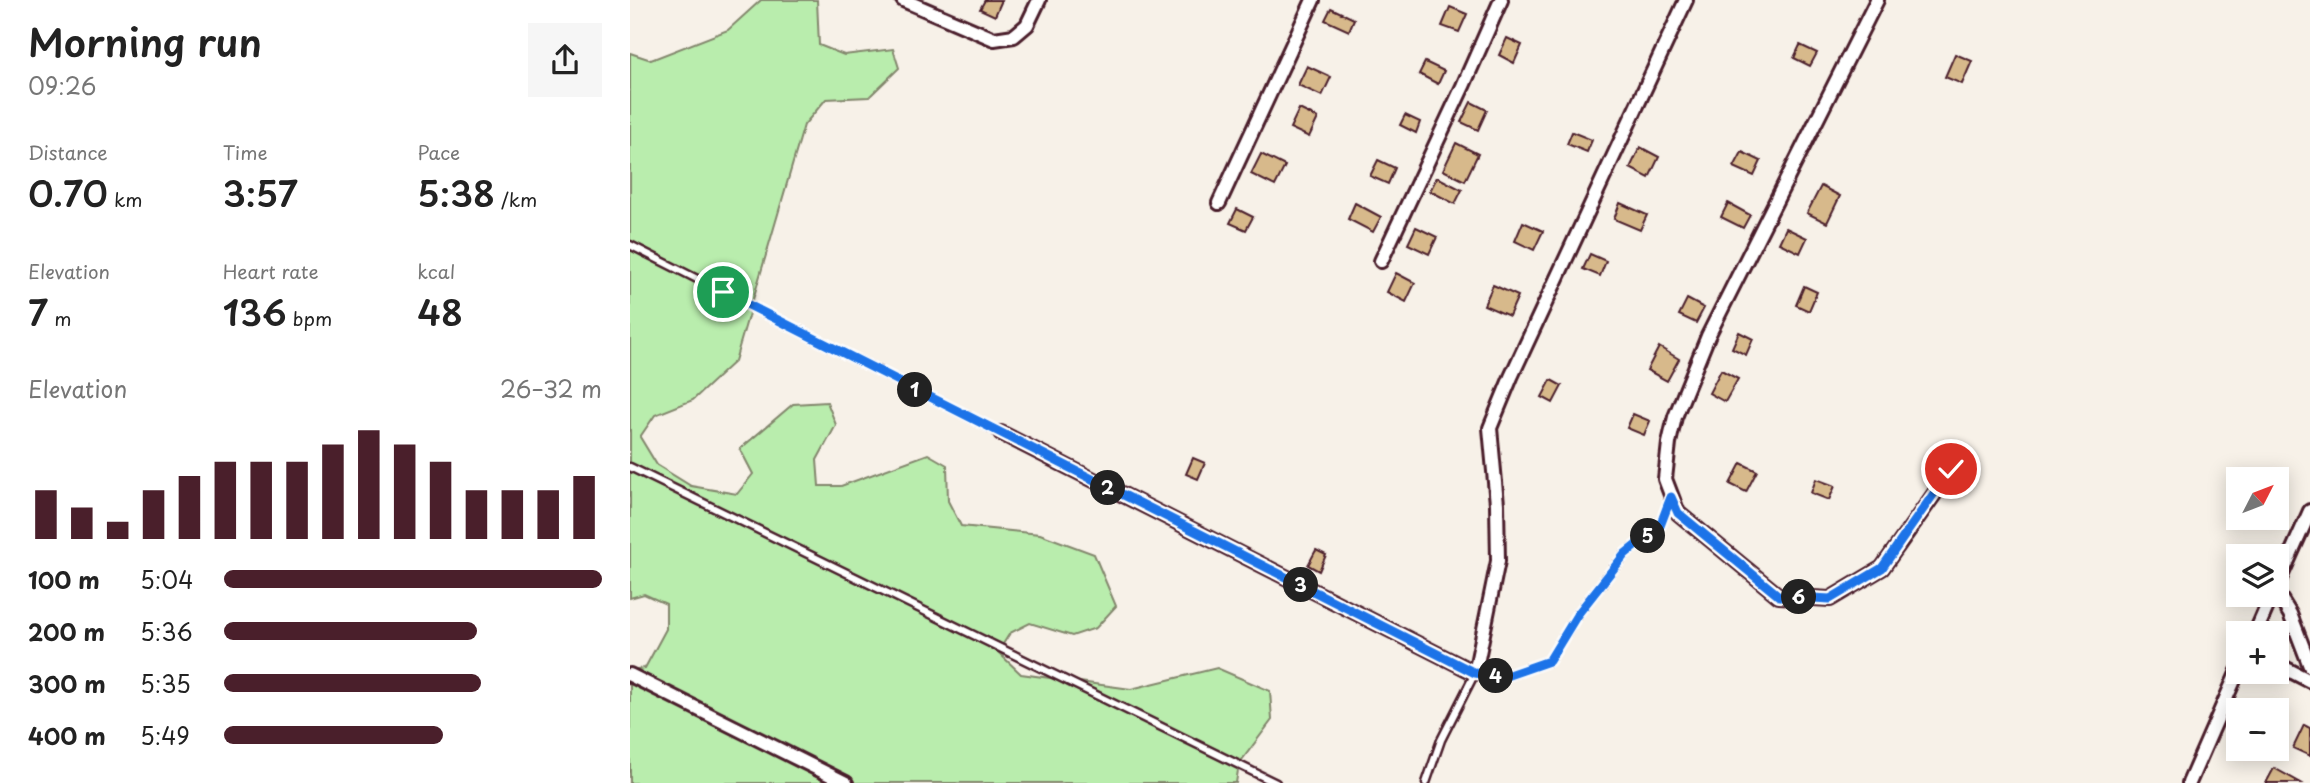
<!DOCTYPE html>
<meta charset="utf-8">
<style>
:root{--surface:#fff;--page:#f6f6f6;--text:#222;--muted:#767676;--accent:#4a1f2b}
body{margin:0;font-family:"Playpen Sans",sans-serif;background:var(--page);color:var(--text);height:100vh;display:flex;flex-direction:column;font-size:26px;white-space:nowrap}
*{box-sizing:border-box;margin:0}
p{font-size:23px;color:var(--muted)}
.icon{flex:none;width:38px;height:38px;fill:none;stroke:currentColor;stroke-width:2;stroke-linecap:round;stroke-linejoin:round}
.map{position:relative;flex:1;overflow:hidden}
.details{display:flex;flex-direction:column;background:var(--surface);width:630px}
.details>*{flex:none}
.needle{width:46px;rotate:48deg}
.controls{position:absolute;left:1596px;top:467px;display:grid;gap:14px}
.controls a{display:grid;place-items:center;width:63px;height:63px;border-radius:0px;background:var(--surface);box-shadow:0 4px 18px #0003;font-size:35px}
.pin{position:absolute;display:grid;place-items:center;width:60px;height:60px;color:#fff;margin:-30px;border:4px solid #fff;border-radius:50%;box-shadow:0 2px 7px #0007}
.km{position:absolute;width:35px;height:35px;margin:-18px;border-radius:50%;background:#222;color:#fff;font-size:19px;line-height:35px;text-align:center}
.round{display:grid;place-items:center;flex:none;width:74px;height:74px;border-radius:0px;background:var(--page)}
.overview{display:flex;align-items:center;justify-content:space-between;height:119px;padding:0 28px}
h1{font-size:38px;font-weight:600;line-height:52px}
.figures{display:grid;grid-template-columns:repeat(3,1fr);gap:10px;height:119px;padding:7px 28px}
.figures div{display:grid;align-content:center}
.figures b{font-size:35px;font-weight:600}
.figures small{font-size:19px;font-weight:400}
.figures p{font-size:19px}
.chart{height:196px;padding:14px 28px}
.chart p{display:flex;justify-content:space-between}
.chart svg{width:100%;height:126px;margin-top:7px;stroke:var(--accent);stroke-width:6}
ul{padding:0 28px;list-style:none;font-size:23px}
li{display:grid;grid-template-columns:112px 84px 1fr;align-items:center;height:52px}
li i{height:18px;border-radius:9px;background:var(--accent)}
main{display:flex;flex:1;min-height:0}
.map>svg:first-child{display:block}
.green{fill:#b9edad;stroke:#82866c;stroke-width:2}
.building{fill:#d7b98b;stroke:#4a1f2b;stroke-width:2}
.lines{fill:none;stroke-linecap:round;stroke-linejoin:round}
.service-casing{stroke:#4a1f2b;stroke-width:11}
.minor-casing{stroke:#4a1f2b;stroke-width:18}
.service{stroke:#fff;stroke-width:6}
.minor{stroke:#fff;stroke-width:12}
.route-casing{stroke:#fff;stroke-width:14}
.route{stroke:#1a73e8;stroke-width:9}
</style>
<main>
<section class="details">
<div class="overview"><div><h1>Morning run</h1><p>09:26</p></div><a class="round"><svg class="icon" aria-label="share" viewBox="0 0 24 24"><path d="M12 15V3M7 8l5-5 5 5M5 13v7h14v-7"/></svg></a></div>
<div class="figures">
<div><p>Distance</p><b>0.70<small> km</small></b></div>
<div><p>Time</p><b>3:57</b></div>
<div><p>Pace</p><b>5:38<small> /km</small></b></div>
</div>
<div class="figures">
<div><p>Elevation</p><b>7<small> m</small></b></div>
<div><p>Heart rate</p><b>136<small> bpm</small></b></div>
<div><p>kcal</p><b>48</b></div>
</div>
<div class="chart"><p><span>Elevation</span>26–32 m</p>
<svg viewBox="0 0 160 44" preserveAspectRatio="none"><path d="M5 44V27M15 44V33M25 44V38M35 44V27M45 44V22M55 44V17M65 44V17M75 44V17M85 44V11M95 44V6M105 44V11M115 44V17M125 44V27M135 44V27M145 44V27M155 44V22"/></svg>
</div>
<ul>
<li><b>100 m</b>5:04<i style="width:100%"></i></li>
<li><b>200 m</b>5:36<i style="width:67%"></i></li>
<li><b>300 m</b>5:35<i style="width:68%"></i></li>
<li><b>400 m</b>5:49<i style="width:58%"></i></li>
</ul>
</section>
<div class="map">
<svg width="1680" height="783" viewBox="0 0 1680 783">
<rect width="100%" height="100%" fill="#f7f1e8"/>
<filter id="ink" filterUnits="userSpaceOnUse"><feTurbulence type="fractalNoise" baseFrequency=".0143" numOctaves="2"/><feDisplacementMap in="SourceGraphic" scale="14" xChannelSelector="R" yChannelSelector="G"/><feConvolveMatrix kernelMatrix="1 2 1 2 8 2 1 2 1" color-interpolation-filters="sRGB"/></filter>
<g filter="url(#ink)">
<path class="green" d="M131 0H187L189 45 214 55 263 49 269 68 239 97 196 99 174 125 105 361 63 400 25 415 10 437 27 465 61 486 107 494 123 474 110 449 163 404 197 402 206 425 187 460 189 486H211L298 454 317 465 318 501 331 526 410 534 464 554 486 606 466 628 442 636 400 623 380 633 368 652 391 674 501 689 587 668 640 691 642 720 609 764 606 783H0V670L15 668 36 629V604L14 594 0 598V53L21 60 98 30Z"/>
<g class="building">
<path d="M355 0H372L365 16 350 9Z"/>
<path d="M820 7 837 14 829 32 812 26Z"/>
<path d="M701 8 724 19 719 31 695 20Z"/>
<path d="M877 38 892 45 884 63 869 55Z"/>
<path d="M1170 45 1187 53 1180 66 1164 58Z"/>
<path d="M1325 54 1342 61 1332 84 1315 77Z"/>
<path d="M795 62 814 71 808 84 789 74Z"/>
<path d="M677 66 701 77 692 96 668 85Z"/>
<path d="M841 102 857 110 848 130 831 122Z"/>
<path d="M669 109 688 118 679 137 660 128Z"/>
<path d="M775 115 790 122 786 133 770 125Z"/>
<path d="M942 132 962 140 957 152 937 144Z"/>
<path d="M826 143 848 154 835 181 813 170Z"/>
<path d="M1010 147 1029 157 1019 178 1000 168Z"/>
<path d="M1112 152 1131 161 1124 176 1104 167Z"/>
<path d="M631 154 655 166 645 186 621 174Z"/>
<path d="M748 160 765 168 758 184 740 176Z"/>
<path d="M807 177 832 190 825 204 800 191Z"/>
<path d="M1191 186 1210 196 1197 223 1177 213Z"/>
<path d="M725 203 751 217 743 232 718 219Z"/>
<path d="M990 203 1017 215 1010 230 984 219Z"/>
<path d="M1098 203 1120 215 1113 228 1091 217Z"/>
<path d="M607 209 623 217 616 230 600 223Z"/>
<path d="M893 222 913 231 904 250 885 241Z"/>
<path d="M786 227 807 237 799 254 778 244Z"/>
<path d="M1156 228 1177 238 1170 253 1149 243Z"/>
<path d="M960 254 976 261 970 276 953 269Z"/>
<path d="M766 273 785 283 776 302 757 292Z"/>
<path d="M863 285 888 296 879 316 854 305Z"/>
<path d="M1174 286 1187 292 1179 311 1166 305Z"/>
<path d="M1057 299 1074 308 1066 323 1049 315Z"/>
<path d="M1109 332 1123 339 1116 355 1102 348Z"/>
<path d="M1029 347 1049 359 1037 381 1017 370Z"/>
<path d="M1091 370 1108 379 1095 402 1079 393Z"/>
<path d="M921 380 932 386 923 403 912 397Z"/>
<path d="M1003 414 1020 421 1014 435 997 428Z"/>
<path d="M563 458 575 463 568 479 556 474Z"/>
<path d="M1111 463 1127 471 1116 492 1100 484Z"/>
<path d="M1186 479 1205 486 1199 500 1181 493Z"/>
<path d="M686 550 696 555 689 571 678 565Z"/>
<path d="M1674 725 1680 728V756L1663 748Z"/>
<path d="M1644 768 1671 783H1636Z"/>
</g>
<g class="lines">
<defs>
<g id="service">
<path d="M0 245 371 433"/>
<path d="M0 467 646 783"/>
<path d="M796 783 811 740 845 673 873 677 919 661 947 615 995 554 1030 526 1041 498"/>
</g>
<g id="minor">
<path d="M273 0 364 39 384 36 397 25 409 0"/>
<path d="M1247 0 1078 336 1045 417 1039 443 1035 479 1048 513 1149 596 1200 599 1252 568 1322 469"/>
<path d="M589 203 683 0"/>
<path d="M751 261 833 86 871 0"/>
<path d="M371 433 845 673 868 561 867 504 860 428 881 377 1056 0"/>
<path d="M1647 585 1680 511"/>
<path d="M1647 593 1660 614 1680 666"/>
<path d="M1625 634 1642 595"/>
<path d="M1647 664 1680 681"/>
<path d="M0 675 216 783"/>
<path d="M1559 783 1608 671"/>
</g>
</defs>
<use href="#service" class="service-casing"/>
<use href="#minor" class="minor-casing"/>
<use href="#service" class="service"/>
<use href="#minor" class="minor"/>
</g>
</g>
<g class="lines" filter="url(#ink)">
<defs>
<path id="route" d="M93 292 845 673 873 677 919 661 947 615 995 554 1030 526 1041 497 1048 513 1149 596 1200 599 1252 568 1321 469"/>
</defs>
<use href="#route" class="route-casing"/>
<use href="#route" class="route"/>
</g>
</svg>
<div class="controls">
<a><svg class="needle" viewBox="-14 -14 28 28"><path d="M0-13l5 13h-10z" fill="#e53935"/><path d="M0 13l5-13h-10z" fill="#767676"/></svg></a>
<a><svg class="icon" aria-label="layers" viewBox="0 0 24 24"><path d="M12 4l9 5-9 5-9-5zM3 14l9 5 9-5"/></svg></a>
<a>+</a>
<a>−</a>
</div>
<div class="pin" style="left:93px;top:292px;background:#1e9e55"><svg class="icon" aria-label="arrive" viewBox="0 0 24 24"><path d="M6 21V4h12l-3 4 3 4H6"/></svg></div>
<div class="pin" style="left:1321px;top:469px;background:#d93025"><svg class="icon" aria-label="check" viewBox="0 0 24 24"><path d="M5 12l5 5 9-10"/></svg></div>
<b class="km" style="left:285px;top:390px">1</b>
<b class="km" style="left:478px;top:488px">2</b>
<b class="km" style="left:671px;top:585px">3</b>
<b class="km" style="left:866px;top:676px">4</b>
<b class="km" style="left:1018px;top:536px">5</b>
<b class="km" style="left:1169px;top:597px">6</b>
</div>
</main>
